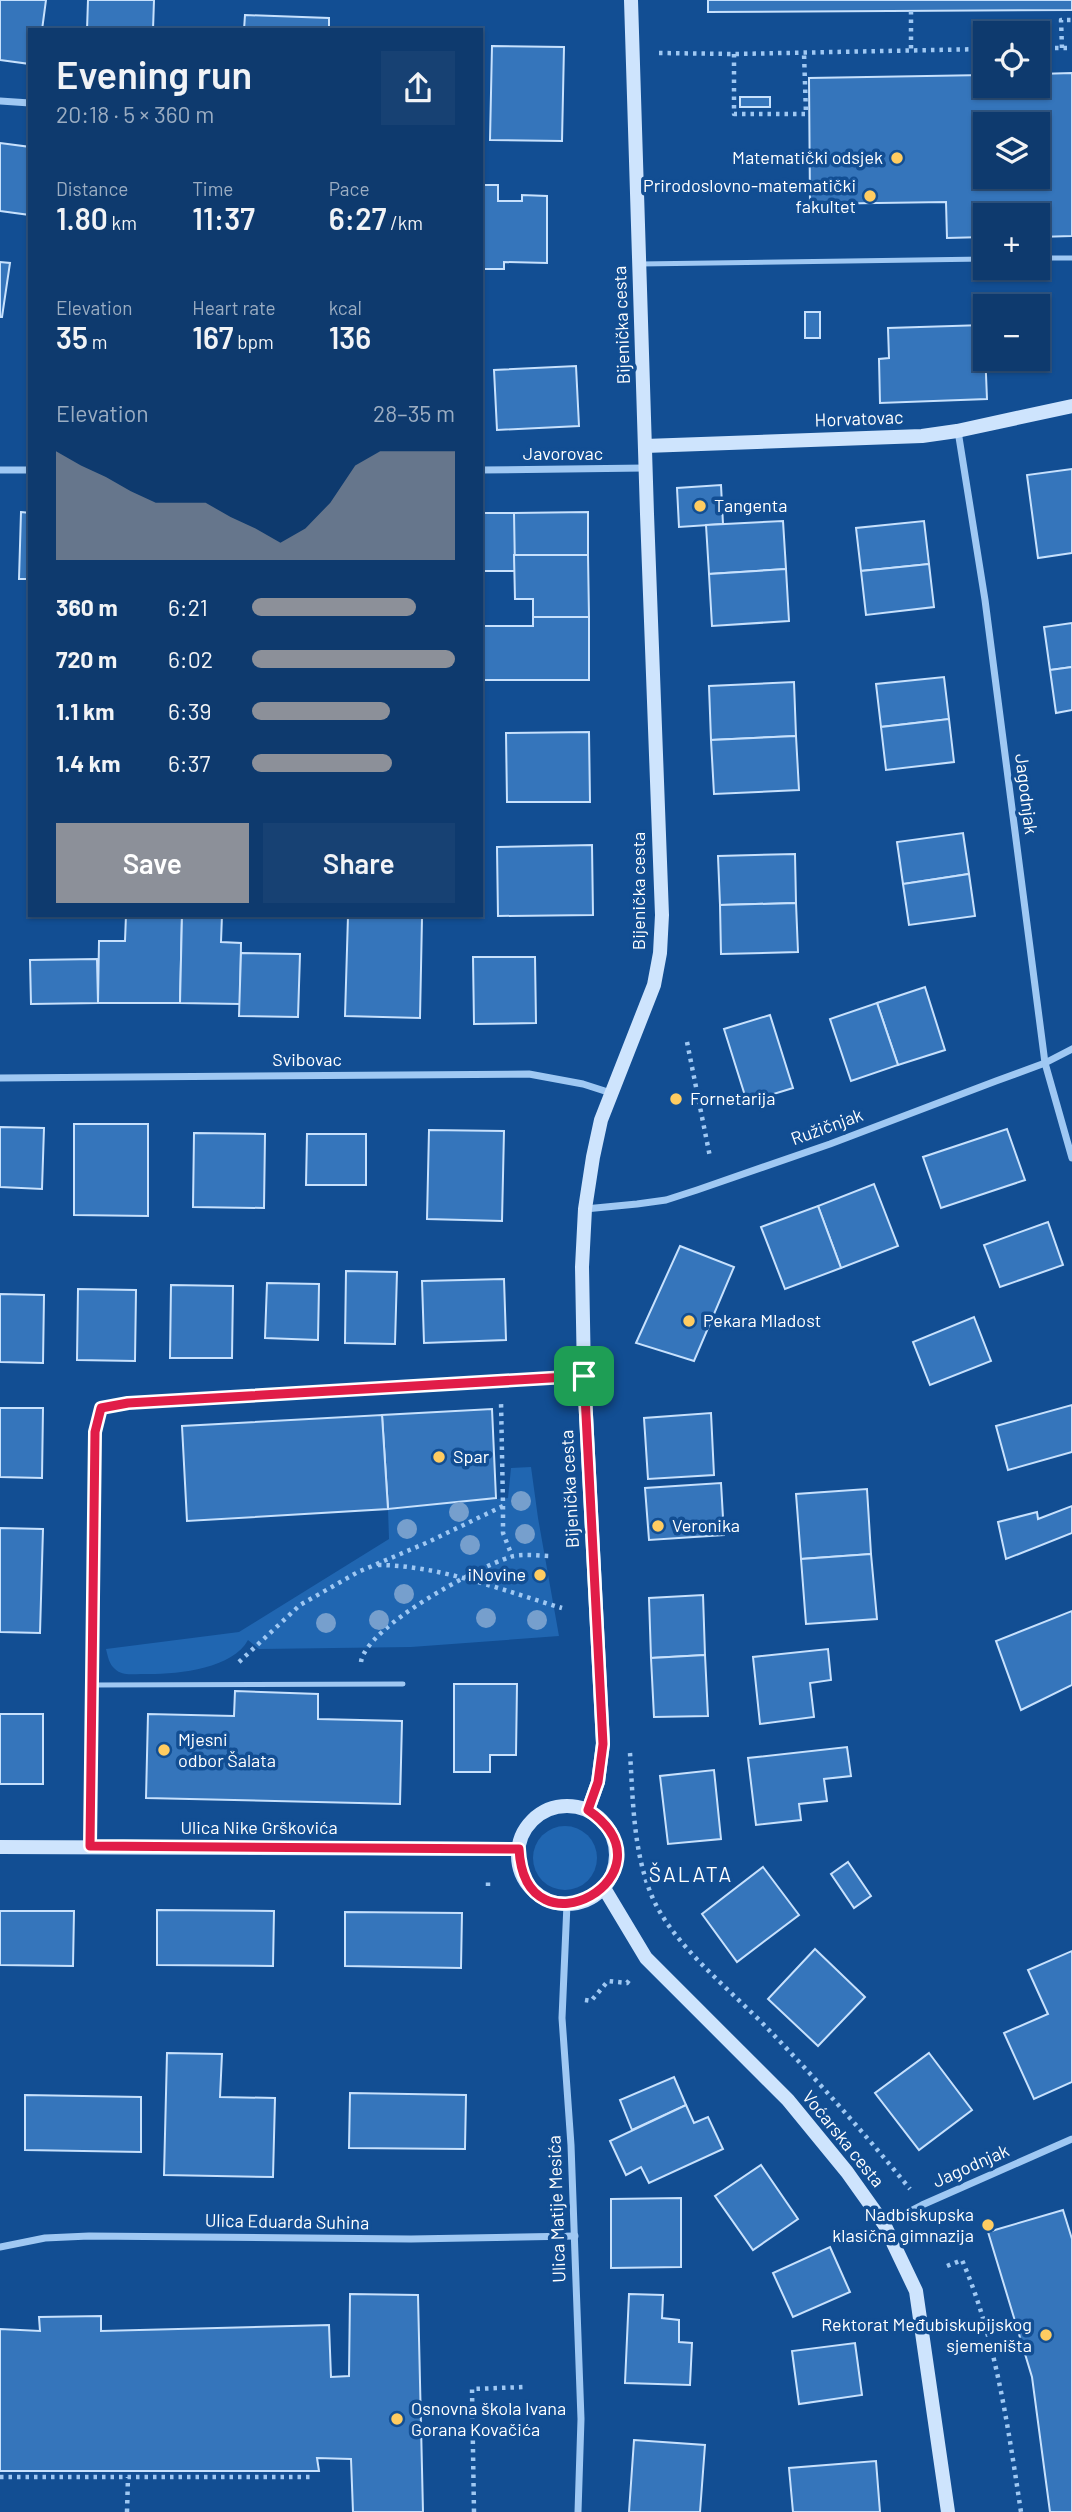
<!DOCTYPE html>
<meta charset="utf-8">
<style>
:root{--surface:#0e3a6e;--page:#174173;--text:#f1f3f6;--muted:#9badc2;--line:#2e5481;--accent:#8c9099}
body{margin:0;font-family:Barlow,sans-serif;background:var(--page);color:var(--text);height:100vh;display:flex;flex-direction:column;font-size:26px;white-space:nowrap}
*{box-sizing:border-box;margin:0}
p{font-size:23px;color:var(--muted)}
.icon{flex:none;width:38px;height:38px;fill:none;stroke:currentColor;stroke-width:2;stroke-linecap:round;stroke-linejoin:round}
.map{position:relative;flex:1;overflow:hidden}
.sheet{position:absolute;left:28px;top:28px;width:455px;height:889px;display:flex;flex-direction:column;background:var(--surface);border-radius:0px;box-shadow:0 2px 5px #0004,0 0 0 2px var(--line)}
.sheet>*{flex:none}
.controls{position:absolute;left:973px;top:21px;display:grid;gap:14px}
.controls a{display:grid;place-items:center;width:77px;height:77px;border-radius:0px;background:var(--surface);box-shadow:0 2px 5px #0004,0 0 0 2px var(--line);font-size:35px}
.pin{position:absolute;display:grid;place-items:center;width:60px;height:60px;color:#fff;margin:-30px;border-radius:14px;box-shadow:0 4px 10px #0006}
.round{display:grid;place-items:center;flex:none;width:74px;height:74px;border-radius:0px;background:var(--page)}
.overview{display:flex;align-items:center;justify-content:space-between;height:119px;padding:0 28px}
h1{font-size:38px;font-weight:600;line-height:52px}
.stats{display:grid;grid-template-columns:repeat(3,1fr);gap:10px;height:119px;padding:7px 28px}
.stats div{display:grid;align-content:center}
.stats b{font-size:30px;font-weight:600}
.stats small{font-size:19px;font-weight:400}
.stats p{font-size:19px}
.chart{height:196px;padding:14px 28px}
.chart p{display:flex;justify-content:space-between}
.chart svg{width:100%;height:126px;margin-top:7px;fill:var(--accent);opacity:.7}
.action{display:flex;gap:14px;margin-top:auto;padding:14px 28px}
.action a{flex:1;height:80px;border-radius:0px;background:var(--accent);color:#fff;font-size:28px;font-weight:600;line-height:80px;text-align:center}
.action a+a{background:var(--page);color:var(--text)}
ul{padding:0 28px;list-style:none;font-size:23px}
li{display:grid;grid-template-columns:112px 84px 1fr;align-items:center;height:52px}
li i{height:18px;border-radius:9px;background:var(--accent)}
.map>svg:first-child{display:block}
.green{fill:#2066b1}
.building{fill:#3575bb;stroke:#c7e1fd;stroke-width:2;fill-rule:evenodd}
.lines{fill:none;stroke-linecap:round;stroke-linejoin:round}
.path{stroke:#9fc8f3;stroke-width:4.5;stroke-dasharray:3.5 5;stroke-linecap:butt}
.lane{stroke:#9fc8f3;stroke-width:5}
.street{stroke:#9fc8f3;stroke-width:7}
.secondary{stroke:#cee4fd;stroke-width:14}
.tree{fill:#769fcd}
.route-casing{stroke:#fff;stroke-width:14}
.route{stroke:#e11d48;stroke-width:9}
.poi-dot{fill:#ffcc61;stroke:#124e93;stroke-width:2.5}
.labels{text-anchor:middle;stroke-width:7;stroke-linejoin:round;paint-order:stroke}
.poi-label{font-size:18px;fill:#fff;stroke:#124e93;text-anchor:start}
.street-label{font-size:18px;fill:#fff;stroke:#124e93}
.quarter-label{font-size:21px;letter-spacing:2px;fill:#fff;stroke:#124e93}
</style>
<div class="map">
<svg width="1072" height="2512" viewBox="0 0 1072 2512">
<rect width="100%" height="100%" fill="#124e93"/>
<g class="green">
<path d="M531 1467 538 1518 559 1636 411 1647 259 1649 248 1640C232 1670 172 1675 141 1674 132 1674 122 1676 115 1669 109 1664 108 1657 106 1649L239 1632 389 1539 388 1509 508 1498 511 1468Z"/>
<circle cx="565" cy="1858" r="32"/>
</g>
<g class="building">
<path d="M0 0H46L42 30H30V64L0 60Z"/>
<path d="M88 0H154L153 30H87Z"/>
<path d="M708 0H1072V10L708 12Z"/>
<path d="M245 15 329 18V30H244Z"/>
<path d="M492 46 564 47 562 141 490 140Z"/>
<path d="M1072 73V236L1038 237V215H985V237L947 238 946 202 810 204 809 78 985 75V86H1038V74ZM985 124H1038V177H985Z"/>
<rect x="740" y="97" width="30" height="10"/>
<path d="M0 143 30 147V215L0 211Z"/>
<path d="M481 185H498V201H522V195L547 196V263L504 262V269H481Z"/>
<path d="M0 262 10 263 2 317H0Z"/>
<rect x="805" y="312" width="15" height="26"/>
<path d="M984 325 987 399 880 403 879 359 889 358 888 328Z"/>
<path d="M576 366 579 426 497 430 494 370Z"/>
<path d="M1072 469V553L1038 558 1027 475Z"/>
<path d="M721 485 723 524 679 527 677 488Z"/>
<path d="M21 512 30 513V579H19Z"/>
<path d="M588 512V555H514V513Z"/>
<path d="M481 513H514L515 571H481Z"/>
<path d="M783 521 786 569 709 574 706 525Z"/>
<path d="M924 521 929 564 861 571 856 528Z"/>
<path d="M514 555H588L589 617H533V599H515Z"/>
<path d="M929 564 934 607 866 615 861 571Z"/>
<path d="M786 569 789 621 712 626 709 574Z"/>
<path d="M533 617H589V680H481V626H533Z"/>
<path d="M1072 623V667L1050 670 1044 627Z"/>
<path d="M1072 667V710L1056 713 1050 670Z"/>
<path d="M944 677 949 719 881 727 876 684Z"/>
<path d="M794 682 796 736 711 740 709 686Z"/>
<path d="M949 719 954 762 886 770 881 727Z"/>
<path d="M589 732 590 802H507L506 733Z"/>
<path d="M796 736 799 790 714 794 711 740Z"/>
<path d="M963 833 969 874 903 884 897 842Z"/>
<path d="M592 845 593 915 498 916 497 847Z"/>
<path d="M795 854 796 903 720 905 718 856Z"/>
<path d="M969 874 975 916 909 925 903 884Z"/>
<path d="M796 903 798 952 721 954 720 905Z"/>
<path d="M126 915H182L180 1003H98L99 941H125Z"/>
<path d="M182 915H222L221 942 241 943 240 1004 180 1003Z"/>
<path d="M348 916 422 918 420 1018 345 1016Z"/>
<path d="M241 953 300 954 298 1017 239 1016Z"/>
<path d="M473 957H535L536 1023 474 1024Z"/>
<path d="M97 959 98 1003 31 1004 30 960Z"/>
<path d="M925 987 945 1050 898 1065 877 1003Z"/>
<path d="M877 1003 898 1065 851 1081 830 1019Z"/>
<path d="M770 1015 793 1088 747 1102 724 1029Z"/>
<path d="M74 1124H148V1216L74 1215Z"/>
<path d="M0 1127 44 1128 42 1189 0 1187Z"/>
<path d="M1007 1129 1025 1180 941 1208 923 1157Z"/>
<path d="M429 1130 504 1131 502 1221 427 1219Z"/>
<path d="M194 1133 265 1134 264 1208 193 1207Z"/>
<path d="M307 1134H366V1185H306Z"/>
<path d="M874 1184 898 1246 841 1268 818 1206Z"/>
<path d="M818 1206 841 1268 785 1289 761 1227Z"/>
<path d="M1048 1222 1063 1265 1000 1287 984 1245Z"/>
<path d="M680 1246 734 1267 694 1361 636 1343Z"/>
<path d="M346 1271 397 1272 395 1344 345 1343Z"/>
<path d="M504 1279 506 1340 424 1343 422 1281Z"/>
<path d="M267 1283 319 1284 318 1340 265 1338Z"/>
<path d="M171 1285 233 1286 232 1358H170Z"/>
<path d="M78 1289 136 1290 135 1361 77 1360Z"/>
<path d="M0 1294 44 1295 43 1363 0 1362Z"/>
<path d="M974 1317 991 1361 930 1385 913 1342Z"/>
<path d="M1072 1405V1452L1008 1470 996 1426Z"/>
<path d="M0 1408H43L42 1478 0 1477Z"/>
<path d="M492 1409 496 1498 388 1509 382 1415Z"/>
<path d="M711 1413 714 1475 648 1479 644 1418Z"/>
<path d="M382 1415 388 1509 187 1521 182 1426Z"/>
<path d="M721 1483 724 1535 649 1540 645 1488Z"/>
<path d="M867 1489 871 1554 801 1559 796 1494Z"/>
<path d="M1072 1506V1533L1006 1559 998 1522 1037 1512 1038 1519Z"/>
<path d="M0 1528 43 1529 40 1633 0 1632Z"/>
<path d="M871 1554 877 1619 806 1624 801 1559Z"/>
<path d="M703 1595 705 1655 651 1658 649 1598Z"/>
<path d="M1072 1611V1685L1021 1710 996 1641Z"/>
<path d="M828 1649 831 1680 810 1683 814 1717 760 1724 753 1657Z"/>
<path d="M705 1655 708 1716 654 1717 651 1658Z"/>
<path d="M454 1684H517L516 1755H490V1772H454Z"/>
<path d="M235 1691 318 1694V1719L402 1721 400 1804 146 1798 148 1714 234 1716Z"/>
<rect x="0" y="1714" width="43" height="70"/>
<path d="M847 1747 851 1776 824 1779 827 1801 799 1804 801 1820 756 1825 748 1758Z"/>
<path d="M714 1770 721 1839 668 1844 660 1776Z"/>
<path d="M848 1862 871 1896 854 1908 831 1874Z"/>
<path d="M763 1867 799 1915 737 1962 702 1914Z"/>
<path d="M157 1910 274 1911 273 1966 157 1965Z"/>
<path d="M0 1911H74L73 1966 0 1965Z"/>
<path d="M345 1912 462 1913 461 1968 345 1966Z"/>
<path d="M815 1949 865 1997 818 2046 768 1999Z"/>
<path d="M1072 1951V2082L1034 2099 1004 2033 1048 2014 1028 1970Z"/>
<path d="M167 2053 222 2054 220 2097 275 2098 273 2177 164 2175Z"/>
<path d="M929 2053 972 2110 919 2150 875 2093Z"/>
<path d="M674 2077 686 2105 632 2130 620 2100Z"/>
<path d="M350 2093 466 2095 465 2149 349 2148Z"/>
<path d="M25 2095 141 2097V2152L25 2150Z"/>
<path d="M686 2105 694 2123 708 2117 723 2149 649 2183 641 2167 626 2175 610 2141Z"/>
<path d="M761 2165 798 2219 753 2250 715 2196Z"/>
<path d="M681 2198V2267L611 2268V2199Z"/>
<path d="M1063 2210 1072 2239V2512H1050L1032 2377 988 2232Z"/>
<path d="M830 2247 850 2292 793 2317 773 2273Z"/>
<path d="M350 2294 418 2295 423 2512H353L351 2459 317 2458 319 2471H0V2329L40 2331 39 2317 101 2316V2331L329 2325 331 2377 349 2376Z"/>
<path d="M629 2294 663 2295 662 2318 679 2320V2342L692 2343 690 2385 625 2383Z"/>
<path d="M855 2343 862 2395 799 2404 792 2351Z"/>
<path d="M634 2440 705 2445 700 2512H629Z"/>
<path d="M876 2461 880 2512H793L789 2468Z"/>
</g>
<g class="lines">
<g class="path">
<path d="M911 11V51"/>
<path d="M1038 48H1072"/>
<path d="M1062 48 1061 20H1072"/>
<path d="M659 53 734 54 985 49"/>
<path d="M734 54V114H806L804 53"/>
<path d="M687 1042 710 1157"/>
<path d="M503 1506V1533L512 1556"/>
<path d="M378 1565C438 1565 505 1591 562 1608"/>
<path d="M239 1662 300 1605 358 1572 426 1543 503 1506 501 1401"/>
<path d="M361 1662C366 1627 476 1568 510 1557 522 1553 540 1556 553 1556"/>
<path d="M630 1753C633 1799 633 1850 651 1894 671 1944 731 1990 769 2030 818 2081 865 2134 910 2189"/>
<path d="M488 1886V1879"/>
<path d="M585 2000 591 2001 608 1981 627 1983 631 1978"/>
<path d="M947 2266 962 2260C996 2339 1008 2427 1021 2512"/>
<path d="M0 2477H312"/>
<path d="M127 2512 128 2477"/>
<path d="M474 2512 472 2389 525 2387"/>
</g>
<g class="lane">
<path d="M1038 258H1072"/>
<path d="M640 264 985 259"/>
<path d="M92 1685 403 1684"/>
</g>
<g class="street">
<path d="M0 101 30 103"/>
<path d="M958 431 985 600 1045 1063 1072 1158"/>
<path d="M0 470H30"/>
<path d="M481 470 645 468"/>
<path d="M0 1078 529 1074 583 1084 611 1093"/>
<path d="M585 1209 637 1204 666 1200 697 1190 830 1144 996 1081 1045 1063 1072 1049"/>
<path d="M90 1846 95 1432 101 1408 128 1403 584 1376"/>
<path d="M567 1904 562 2018 571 2145 581 2419 578 2512"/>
<path d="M885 2224 922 2205 1072 2139"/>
<path d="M0 2247 45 2238 89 2236 411 2239 575 2236"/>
</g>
<g class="secondary">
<path d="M645 446 922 436 957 431 1072 406"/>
<circle cx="567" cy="1855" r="49"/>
<path d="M588 1810 598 1782 603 1743 584 1376 582 1267 585 1209 593 1157 601 1120 654 985 660 953 662 915 647 514 631 0"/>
<path d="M0 1847 519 1849"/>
<path d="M604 1888 646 1958 788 2100 847 2172 884 2224 916 2291 948 2512"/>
</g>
</g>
<g class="tree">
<circle cx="521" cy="1501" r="10"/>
<circle cx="459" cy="1512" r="10"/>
<circle cx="407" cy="1529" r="10"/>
<circle cx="525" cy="1534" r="10"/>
<circle cx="470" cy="1545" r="10"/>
<circle cx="404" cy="1594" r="10"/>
<circle cx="486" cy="1618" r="10"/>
<circle cx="379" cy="1620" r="10"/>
<circle cx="537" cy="1620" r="10"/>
<circle cx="326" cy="1623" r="10"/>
</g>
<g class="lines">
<defs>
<path id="route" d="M584 1376 603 1744 598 1782 588 1810C681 1874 525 1962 519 1849L90 1846 95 1432 101 1408 128 1403Z"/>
</defs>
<use href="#route" class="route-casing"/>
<use href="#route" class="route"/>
</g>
<g class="poi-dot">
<circle cx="897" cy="158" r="7"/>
<circle cx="870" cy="196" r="7"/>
<circle cx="700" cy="506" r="7"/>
<circle cx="676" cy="1099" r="7"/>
<circle cx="689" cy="1321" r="7"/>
<circle cx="439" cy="1457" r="7"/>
<circle cx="658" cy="1526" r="7"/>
<circle cx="540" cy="1575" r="7"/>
<circle cx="164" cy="1750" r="7"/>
<circle cx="988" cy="2225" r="7"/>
<circle cx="1046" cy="2335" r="7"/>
<circle cx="397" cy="2419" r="7"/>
</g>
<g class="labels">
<g class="poi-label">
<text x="883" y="164" text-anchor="end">Matematički odsjek</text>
<text x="856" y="192" text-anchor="end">Prirodoslovno-matematički<tspan x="856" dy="21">fakultet</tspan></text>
<text x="714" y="512">Tangenta</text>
<text x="690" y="1105">Fornetarija</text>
<text x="703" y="1327">Pekara Mladost</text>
<text x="453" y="1463">Spar</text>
<text x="672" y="1532">Veronika</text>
<text x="526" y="1581" text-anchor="end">iNovine</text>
<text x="178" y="1746">Mjesni<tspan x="178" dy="21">odbor Šalata</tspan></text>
<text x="974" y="2221" text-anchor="end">Nadbiskupska<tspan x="974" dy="21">klasična gimnazija</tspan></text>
<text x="1032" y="2331" text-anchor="end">Rektorat Međubiskupijskog<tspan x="1032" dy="21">sjemeništa</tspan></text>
<text x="411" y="2415">Osnovna škola Ivana<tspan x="411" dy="21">Gorana Kovačića</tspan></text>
</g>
<g class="street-label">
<text transform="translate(622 325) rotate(-92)" y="6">Bijenička cesta</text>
<text transform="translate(859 419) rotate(-2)" y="6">Horvatovac</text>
<text x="563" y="460">Javorovac</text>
<text transform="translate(1026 794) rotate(83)" y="6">Jagodnjak</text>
<text transform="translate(639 891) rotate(-90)" y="6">Bijenička cesta</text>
<text x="307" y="1066">Svibovac</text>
<text transform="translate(827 1127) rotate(-20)" y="6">Ružičnjak</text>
<text transform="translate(570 1489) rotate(-93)" y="6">Bijenička cesta</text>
<text x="259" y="1834">Ulica Nike Grškovića</text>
<text transform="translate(843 2139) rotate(51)" y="6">Voćarska cesta</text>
<text transform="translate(971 2166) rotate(-24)" y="6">Jagodnjak</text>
<text transform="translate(557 2209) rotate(-92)" y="6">Ulica Matije Mesića</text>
<text transform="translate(287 2222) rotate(1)" y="6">Ulica Eduarda Suhina</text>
</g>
<g class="quarter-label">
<text x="691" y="1882">ŠALATA</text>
</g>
</g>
</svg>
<div class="controls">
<a><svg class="icon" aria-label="locate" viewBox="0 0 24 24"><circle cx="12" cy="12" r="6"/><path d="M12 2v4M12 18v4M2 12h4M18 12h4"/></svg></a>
<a><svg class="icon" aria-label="layers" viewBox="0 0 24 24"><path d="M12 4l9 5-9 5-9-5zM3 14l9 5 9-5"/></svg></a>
<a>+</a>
<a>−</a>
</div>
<div class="pin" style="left:584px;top:1376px;background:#1e9e55"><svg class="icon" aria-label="arrive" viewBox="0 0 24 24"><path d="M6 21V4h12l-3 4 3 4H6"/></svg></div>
<section class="sheet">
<div class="overview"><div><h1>Evening run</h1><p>20:18 · 5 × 360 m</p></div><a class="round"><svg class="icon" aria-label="share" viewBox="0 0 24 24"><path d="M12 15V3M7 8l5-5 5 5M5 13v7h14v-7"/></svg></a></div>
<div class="stats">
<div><p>Distance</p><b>1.80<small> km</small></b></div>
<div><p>Time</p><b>11:37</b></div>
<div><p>Pace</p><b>6:27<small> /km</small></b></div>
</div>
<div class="stats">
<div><p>Elevation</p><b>35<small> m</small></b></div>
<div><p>Heart rate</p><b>167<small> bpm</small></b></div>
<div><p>kcal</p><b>136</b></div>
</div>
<div class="chart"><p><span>Elevation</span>28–35 m</p>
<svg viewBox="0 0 160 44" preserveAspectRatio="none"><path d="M0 44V6L10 11L20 15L30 20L40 24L50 24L60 24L70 29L80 33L90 38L100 33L110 24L120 11L130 6L140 6L150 6L160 6V44z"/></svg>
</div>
<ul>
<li><b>360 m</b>6:21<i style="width:81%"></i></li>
<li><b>720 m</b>6:02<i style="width:100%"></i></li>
<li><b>1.1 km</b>6:39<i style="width:68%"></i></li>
<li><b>1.4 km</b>6:37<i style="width:69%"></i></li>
</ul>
<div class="action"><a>Save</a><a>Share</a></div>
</section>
</div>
